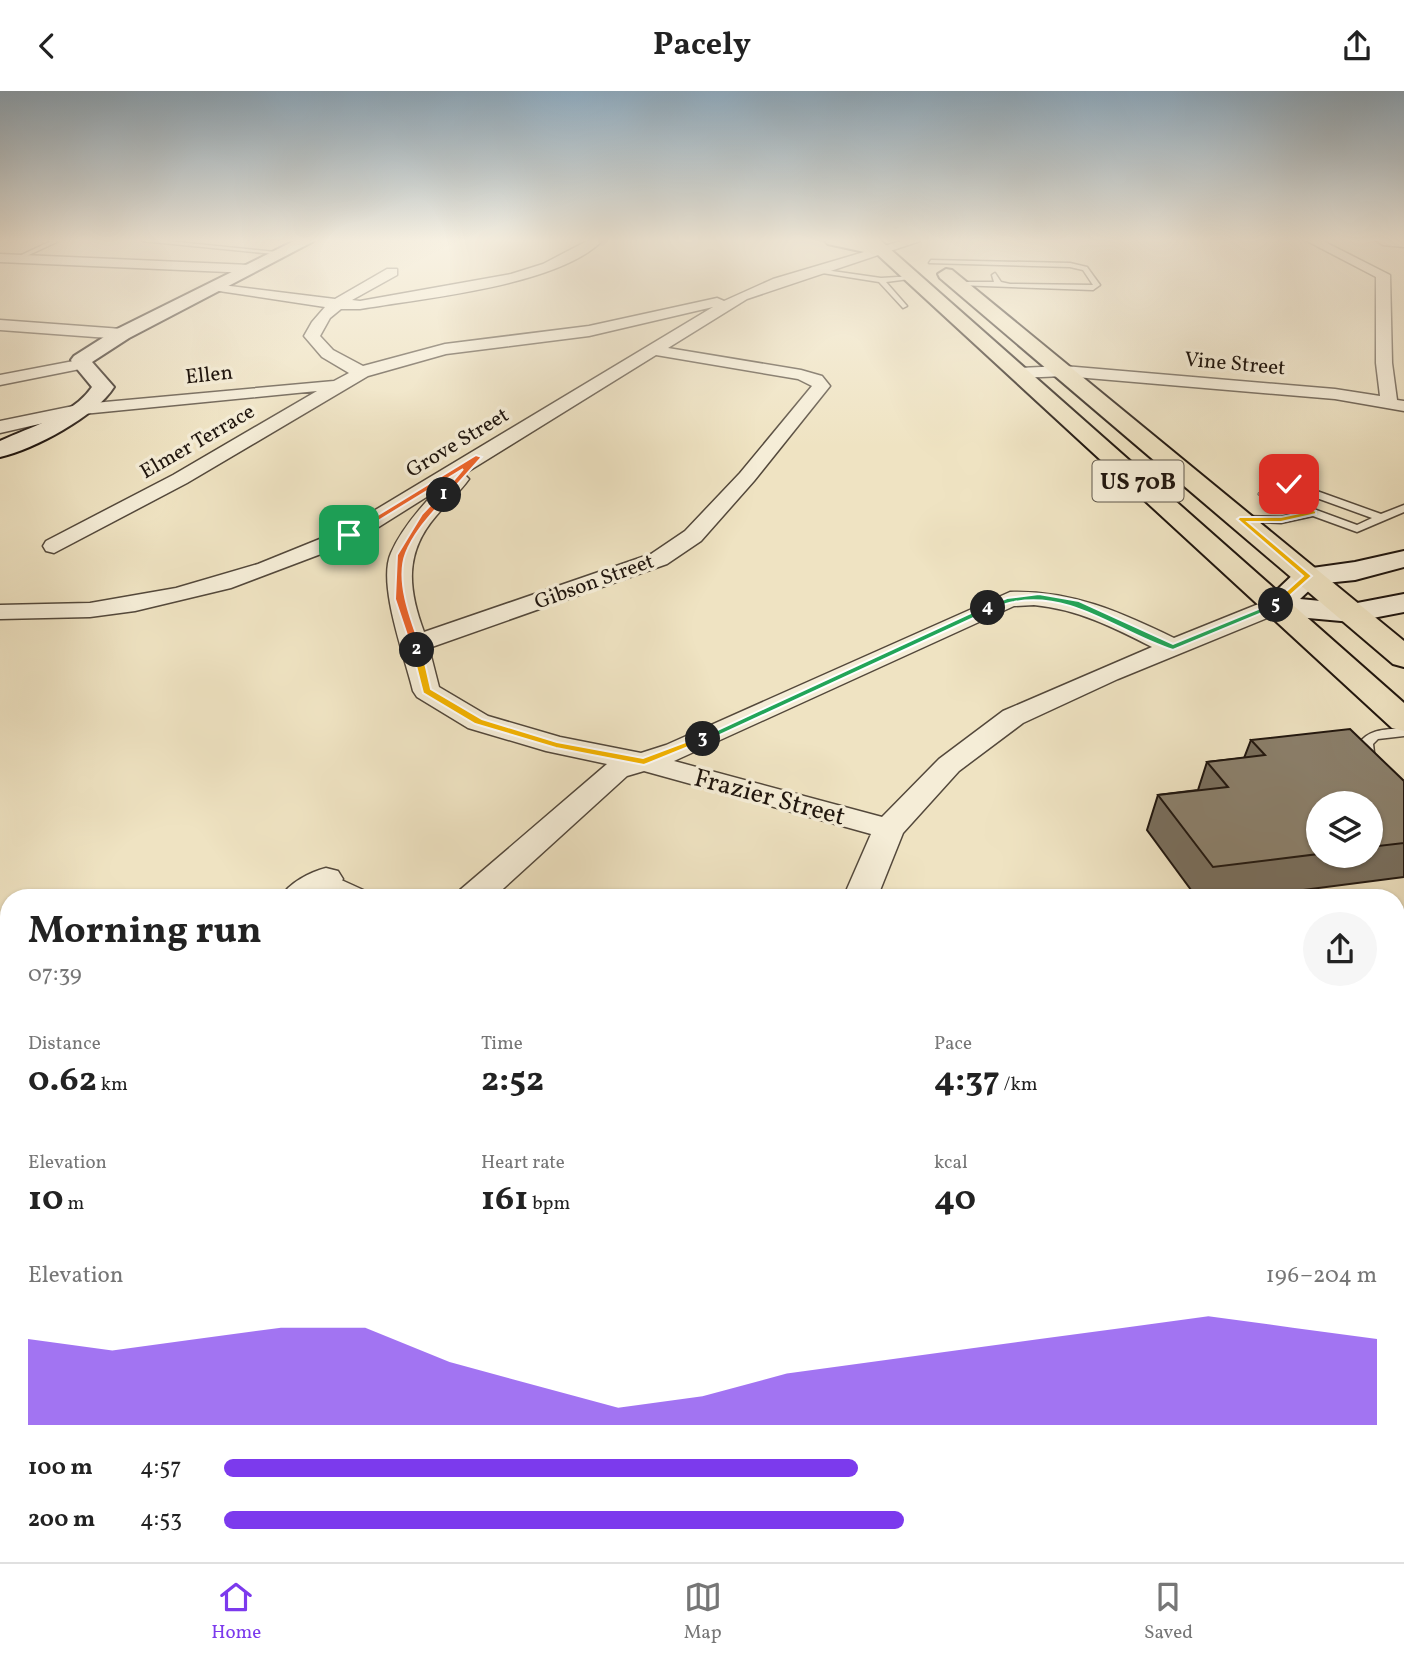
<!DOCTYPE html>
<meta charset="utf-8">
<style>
:root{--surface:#fff;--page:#f6f6f6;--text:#222;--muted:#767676;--line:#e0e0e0;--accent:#7c3aed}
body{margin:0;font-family:Vollkorn,serif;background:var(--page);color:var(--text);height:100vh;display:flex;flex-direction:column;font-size:26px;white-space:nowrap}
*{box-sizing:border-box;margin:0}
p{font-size:23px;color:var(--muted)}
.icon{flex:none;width:38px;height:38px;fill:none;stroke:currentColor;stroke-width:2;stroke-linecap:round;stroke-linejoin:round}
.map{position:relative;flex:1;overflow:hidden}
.details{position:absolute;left:0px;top:798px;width:1405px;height:674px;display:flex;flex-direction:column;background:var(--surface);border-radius:28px 28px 0 0;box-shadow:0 2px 5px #0004}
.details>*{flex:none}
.tools{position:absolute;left:1306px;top:700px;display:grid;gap:14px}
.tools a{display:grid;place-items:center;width:77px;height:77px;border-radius:50%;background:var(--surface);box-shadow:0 2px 5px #0004;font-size:35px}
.pin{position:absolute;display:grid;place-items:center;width:60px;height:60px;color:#fff;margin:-30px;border-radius:14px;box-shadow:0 4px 10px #0006}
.km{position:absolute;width:35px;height:35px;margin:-18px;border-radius:50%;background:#222;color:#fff;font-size:19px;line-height:35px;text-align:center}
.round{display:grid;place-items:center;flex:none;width:74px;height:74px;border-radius:37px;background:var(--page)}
.summary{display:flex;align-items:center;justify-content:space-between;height:119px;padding:0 28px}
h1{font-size:38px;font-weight:700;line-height:52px}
.figures{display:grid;grid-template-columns:repeat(3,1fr);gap:10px;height:119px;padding:7px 28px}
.figures div{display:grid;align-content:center}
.figures b{font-size:35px;font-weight:700}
.figures small{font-size:19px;font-weight:400}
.figures p{font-size:19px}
.chart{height:196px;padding:14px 28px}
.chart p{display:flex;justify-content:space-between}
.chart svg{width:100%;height:126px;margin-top:7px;fill:var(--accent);opacity:.7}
ul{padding:0 28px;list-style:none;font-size:23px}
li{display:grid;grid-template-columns:112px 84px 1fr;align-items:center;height:52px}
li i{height:18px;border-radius:9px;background:var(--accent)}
header{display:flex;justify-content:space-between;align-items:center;height:91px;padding:0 28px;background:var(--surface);font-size:32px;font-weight:700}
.tab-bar{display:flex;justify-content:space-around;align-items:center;height:98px;border-top:2px solid var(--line);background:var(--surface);font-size:19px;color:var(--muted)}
.tab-bar a{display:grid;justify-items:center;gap:4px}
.tab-bar .active{color:var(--accent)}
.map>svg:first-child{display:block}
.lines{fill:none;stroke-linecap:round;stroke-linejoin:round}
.lane-casing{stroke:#53483b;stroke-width:3}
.street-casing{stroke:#53483b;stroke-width:3}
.secondary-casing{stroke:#1f150e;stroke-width:4}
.primary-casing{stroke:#1f150e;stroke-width:4}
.lane{fill:#f5edd7;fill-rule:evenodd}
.street{fill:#f5edd7;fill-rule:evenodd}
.secondary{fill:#f5edd7;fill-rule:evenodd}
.primary{fill:#efe3c2;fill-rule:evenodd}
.wall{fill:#786e5d;stroke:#1f150e;stroke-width:2;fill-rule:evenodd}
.building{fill:#8b806c;stroke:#1f150e;stroke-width:2}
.split-1{fill:#f0652b;stroke:#fff;stroke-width:2}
.split-2{fill:#f0652b;stroke:#fff;stroke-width:2}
.split-3{fill:#f5b400;stroke:#fff;stroke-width:2}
.split-4{fill:#22a559;stroke:#fff;stroke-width:2}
.split-5{fill:#22a559;stroke:#fff;stroke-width:2}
.split-6{fill:#f5b400;stroke:#fff;stroke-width:2}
.labels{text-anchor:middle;stroke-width:7;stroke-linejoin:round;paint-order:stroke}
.far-street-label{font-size:21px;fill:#1f150e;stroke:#f5edd7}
.shield{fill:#f5edd7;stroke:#5f564a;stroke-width:2}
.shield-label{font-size:24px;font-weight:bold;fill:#1f150e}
.street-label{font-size:26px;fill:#1f150e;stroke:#f5edd7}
</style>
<header><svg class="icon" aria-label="back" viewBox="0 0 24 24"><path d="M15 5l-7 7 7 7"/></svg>Pacely<svg class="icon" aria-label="share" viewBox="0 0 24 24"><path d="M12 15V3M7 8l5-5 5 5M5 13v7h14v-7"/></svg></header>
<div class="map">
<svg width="1404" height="1471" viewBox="0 0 1404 1471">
<rect width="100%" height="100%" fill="#efe3c2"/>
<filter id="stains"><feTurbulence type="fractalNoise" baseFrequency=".00286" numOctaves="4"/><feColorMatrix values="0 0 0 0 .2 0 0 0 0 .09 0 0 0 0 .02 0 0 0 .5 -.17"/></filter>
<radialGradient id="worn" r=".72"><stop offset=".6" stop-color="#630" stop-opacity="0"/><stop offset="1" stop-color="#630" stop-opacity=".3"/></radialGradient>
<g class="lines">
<defs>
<g id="lane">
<path d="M51 150H59L18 169 13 168Z"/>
<path d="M142 150H167L286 162 283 164Z"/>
<path d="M931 169 1070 172 1087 176 1100 194 1093 199 957 194 955 191H994L992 184 995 182 1001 191 1010 193 1093 194 1083 179 1070 176 929 172Z"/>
<path d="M818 178 881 187 914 185 917 187 886 191 907 215 903 217 879 191 816 181Z"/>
<path d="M1289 390 1381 423 1404 414V421L1357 441 1313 425 1281 432 1236 430 1235 428 1240 425 1281 426 1302 421 1259 403ZM1289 397 1372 427 1357 434 1273 403Z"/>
<path d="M1404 637V645L1378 648 1373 653 1375 670 1378 674 1376 677H1366L1361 670 1359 652C1371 637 1386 639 1404 637Z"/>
<path d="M326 782 372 803 374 807H351L320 792 318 788 320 784Z"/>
</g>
<g id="street">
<path d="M587 150H602C557 195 424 207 360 218H341L330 227 320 245 333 259 363 275 445 253 589 235 717 207 724 210 773 188 901 150H920L747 208 668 257 801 279 822 285 830 295 754 390 701 450 667 473 429 557 439 596 488 625 560 646 641 662 666 654 1010 501C1071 499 1120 521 1174 547L1266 510 1275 508 1284 510 1287 515 1284 520 1118 588 1023 632 959 680 903 742 877 807H843L871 743 644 680 627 685 493 807H455L460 799 607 673 546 660 468 637 417 606 413 600C405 566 377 493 391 462 401 439 419 418 436 400L358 449 231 497 135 520 90 526 0 528V514L90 512 176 497 258 473 342 439 713 216 589 245 446 263 368 285 187 392 54 462 46 460 43 455 46 450 173 384 317 300 83 323 0 342V330L83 313 334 290 349 282 322 266 304 245 312 231 325 216 219 200 212 196 214 193 335 208 387 178H397V184L352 209 360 210 511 183 543 173ZM656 264 798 288 812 295 740 382 685 440 651 463 424 541C408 498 404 462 436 425 447 412 460 401 469 388L464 383ZM1034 514C1077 518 1113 536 1152 556L1003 620 939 668 882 726 674 670 1014 515Z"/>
<path d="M1307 150H1323L1390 184 1392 272 1397 309 1404 310V320L1335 308 1064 285 1019 287 1011 282 1019 277 1064 275 1335 298 1380 305 1376 272V186Z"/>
<path d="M1377 150H1404V156L1383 154Z"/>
<path d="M0 163 250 174 257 178 250 182 0 171Z"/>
<path d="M0 229 122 238 130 243 122 248 0 239Z"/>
<path d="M84 268 90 270 92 273 90 276 0 294V284Z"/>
<path d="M326 777 338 780 343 788C328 811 305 807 280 807 289 792 310 781 326 777Z"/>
<path d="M1396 837 1404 838V862L1396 861Z"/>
<path d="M9 972V1006L0 1009V975Z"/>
<path d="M9 1175V1222L0 1226V1179Z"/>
<path d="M1404 1193V1241L1396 1244V1196Z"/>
<path d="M560 1463H616L613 1471H557Z"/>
<path d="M1119 1463H1178L1174 1471H1115Z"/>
</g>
<g id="secondary">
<path d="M294 150H314L129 247 92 271 114 296C95 326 34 358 0 366V350C30 336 73 324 92 296L73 273 71 269 74 265 115 239Z"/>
<path d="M1404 460V476L1355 489 1316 493 1300 508 1352 513 1404 503V521L1352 531 1275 524 1264 521 1260 515 1298 479 1355 471Z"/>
<path d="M0 1378 9 1382V1463H61L64 1471H0Z"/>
</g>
<g id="primary">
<path d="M825 150H881L1404 612V640L1392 637 878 164 828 153Z"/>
<path d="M946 178 952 179 1404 550V576L1393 573 940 187 938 183Z"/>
</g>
</defs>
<use href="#lane" class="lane-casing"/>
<use href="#street" class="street-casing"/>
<use href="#secondary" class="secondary-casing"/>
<use href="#primary" class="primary-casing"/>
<use href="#lane" class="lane"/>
<use href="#street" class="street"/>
<use href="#secondary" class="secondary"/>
<use href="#primary" class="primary"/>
</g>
<path class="wall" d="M1251 649 1404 690V786L1241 807H1197L1147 739 1158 704 1198 699 1207 671 1244 667ZM1318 712H1370V765H1318Z"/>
<path class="building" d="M1350 638 1404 690V752L1370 756V712H1318V763L1213 776 1158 704 1228 696 1207 671 1265 664 1251 649Z"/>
<linearGradient id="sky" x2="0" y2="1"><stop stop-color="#8eabc0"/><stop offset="0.42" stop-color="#f8f2e4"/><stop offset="1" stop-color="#f8f2e4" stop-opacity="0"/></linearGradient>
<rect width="1404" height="356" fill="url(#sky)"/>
<path class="split-1" d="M476 364 482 366 447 405 441 404 463 378 352 446 345 444Z"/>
<path class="split-2" d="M442 402 448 404C433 422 415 439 406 462 395 490 412 532 422 559L417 562 412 559 395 508 397 464 422 423Z"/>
<path class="split-3" d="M417 556 422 559 431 598 482 628 557 651 643 667 699 646 708 648 644 674 556 657 475 633 423 602 412 559Z"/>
<path class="split-4" d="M988 514 991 515V519L707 650 698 648Z"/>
<path class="split-5" d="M1039 503 1079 510 1173 553 1273 512 1281 514 1173 559C1119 542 1073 500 1014 511 1005 512 996 517 988 520L983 517 1007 507Z"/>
<path class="split-6" d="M1286 391 1292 393 1270 403 1316 420V423L1281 431H1248L1312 485 1276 517 1273 516V512L1303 485 1237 428 1240 426H1281L1305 421 1260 403Z"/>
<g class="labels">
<g class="far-street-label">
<text transform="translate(1235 272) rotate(5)" y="7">Vine Street</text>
<text transform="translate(209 283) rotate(-6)" y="7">Ellen</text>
<text transform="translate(197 350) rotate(-30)" y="7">Elmer Terrace</text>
<text transform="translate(457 351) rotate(-31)" y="7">Grove Street</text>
<text transform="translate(594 490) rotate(-20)" y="7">Gibson Street</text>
</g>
<rect class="shield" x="1092.5" y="369.5" width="91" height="41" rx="5"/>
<g class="shield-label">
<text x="1138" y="398">US 70B</text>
</g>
<g class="street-label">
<text transform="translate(770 705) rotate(15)" y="9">Frazier Street</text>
</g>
</g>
<rect width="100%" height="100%" filter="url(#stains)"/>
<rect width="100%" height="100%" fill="url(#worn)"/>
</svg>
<div class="tools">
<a><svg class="icon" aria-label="layers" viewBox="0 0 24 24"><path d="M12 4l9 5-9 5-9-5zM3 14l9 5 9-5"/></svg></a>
</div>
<div class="pin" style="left:349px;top:444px;background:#1e9e55"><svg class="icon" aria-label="arrive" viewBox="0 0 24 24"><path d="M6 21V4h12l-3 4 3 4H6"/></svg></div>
<div class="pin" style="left:1289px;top:393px;background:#d93025"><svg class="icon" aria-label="check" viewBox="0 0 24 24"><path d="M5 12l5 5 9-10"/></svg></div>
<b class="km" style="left:444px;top:404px">1</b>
<b class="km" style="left:417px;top:559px">2</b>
<b class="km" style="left:703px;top:648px">3</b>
<b class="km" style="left:988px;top:517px">4</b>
<b class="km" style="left:1276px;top:514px">5</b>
<section class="details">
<div class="summary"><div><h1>Morning run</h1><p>07:39</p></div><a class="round"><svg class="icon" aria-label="share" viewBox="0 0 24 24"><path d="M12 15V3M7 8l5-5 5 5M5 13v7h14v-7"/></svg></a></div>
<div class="figures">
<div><p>Distance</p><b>0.62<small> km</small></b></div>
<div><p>Time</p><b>2:52</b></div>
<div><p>Pace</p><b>4:37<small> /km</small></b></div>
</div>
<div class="figures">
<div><p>Elevation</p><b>10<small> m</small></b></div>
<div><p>Heart rate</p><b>161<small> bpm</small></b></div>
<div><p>kcal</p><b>40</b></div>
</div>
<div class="chart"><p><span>Elevation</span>196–204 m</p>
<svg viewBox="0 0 160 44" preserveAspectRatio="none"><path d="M0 44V14L10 18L20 14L30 10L40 10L50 22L60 30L70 38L80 34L90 26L100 22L110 18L120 14L130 10L140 6L150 10L160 14V44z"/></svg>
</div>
<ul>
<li><b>100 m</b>4:57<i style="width:55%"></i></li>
<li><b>200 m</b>4:53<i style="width:59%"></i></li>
</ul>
</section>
</div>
<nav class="tab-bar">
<a class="active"><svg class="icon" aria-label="home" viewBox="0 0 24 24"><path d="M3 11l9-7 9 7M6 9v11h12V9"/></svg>Home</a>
<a><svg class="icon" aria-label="map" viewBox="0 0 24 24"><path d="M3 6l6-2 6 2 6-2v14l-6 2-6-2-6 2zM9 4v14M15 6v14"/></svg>Map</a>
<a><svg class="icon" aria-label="saved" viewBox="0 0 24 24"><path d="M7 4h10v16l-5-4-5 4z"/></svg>Saved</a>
</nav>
